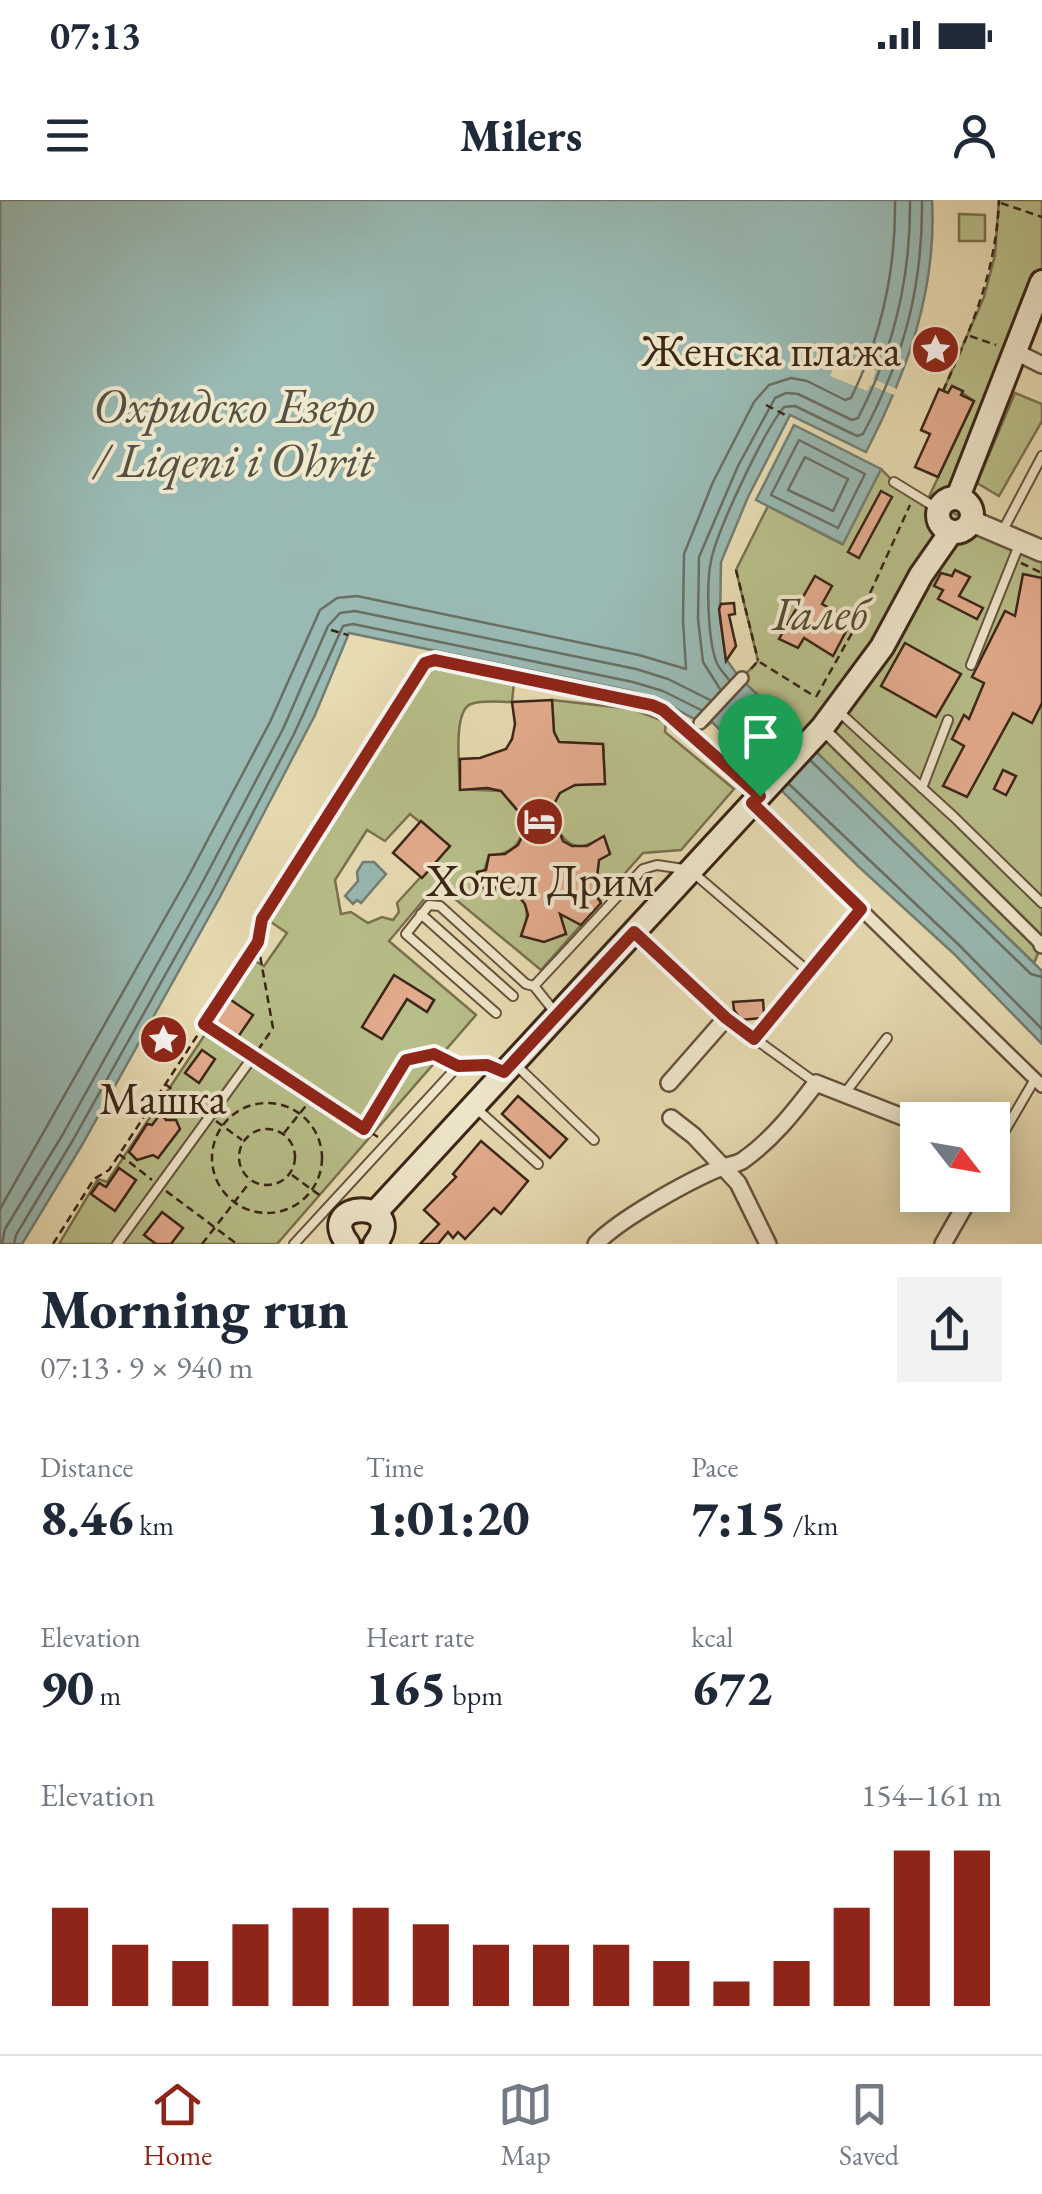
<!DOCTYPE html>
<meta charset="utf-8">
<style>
:root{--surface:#fff;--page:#f2f2f3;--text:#1f2937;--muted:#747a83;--line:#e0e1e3;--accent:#8f2418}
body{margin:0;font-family:"EB Garamond",serif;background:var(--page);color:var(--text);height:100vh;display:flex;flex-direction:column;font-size:38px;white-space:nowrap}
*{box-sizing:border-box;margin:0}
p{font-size:32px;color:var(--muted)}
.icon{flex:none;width:55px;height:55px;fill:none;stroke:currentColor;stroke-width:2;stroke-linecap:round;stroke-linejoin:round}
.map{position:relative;height:1044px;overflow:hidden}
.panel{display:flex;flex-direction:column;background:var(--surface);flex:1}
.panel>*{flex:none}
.needle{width:65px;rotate:121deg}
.fabs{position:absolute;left:900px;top:902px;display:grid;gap:20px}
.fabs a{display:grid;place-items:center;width:110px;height:110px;border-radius:0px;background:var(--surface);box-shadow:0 5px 25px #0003;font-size:50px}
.pin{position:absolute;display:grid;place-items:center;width:85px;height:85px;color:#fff;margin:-102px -42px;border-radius:50% 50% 50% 0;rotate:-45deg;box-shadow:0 0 10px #0007}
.pin .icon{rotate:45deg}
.round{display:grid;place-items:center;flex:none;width:105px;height:105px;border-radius:0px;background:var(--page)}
.headline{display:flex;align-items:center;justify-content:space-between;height:170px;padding:0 40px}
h1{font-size:55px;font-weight:800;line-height:75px}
.metrics{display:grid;grid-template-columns:repeat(3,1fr);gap:15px;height:170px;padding:10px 40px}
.metrics div{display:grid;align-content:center}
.metrics b{font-size:50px;font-weight:800}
.metrics small{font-size:28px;font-weight:400}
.metrics p{font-size:28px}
.chart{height:280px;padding:20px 40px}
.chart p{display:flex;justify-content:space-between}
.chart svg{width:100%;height:180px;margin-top:10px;stroke:var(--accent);stroke-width:6}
.status{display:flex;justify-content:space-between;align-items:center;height:70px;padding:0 50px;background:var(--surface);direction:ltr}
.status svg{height:28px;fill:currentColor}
header{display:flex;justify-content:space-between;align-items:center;height:130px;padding:0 40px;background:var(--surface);font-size:45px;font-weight:800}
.tab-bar{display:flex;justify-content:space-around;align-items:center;height:140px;border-top:2px solid var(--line);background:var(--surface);font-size:28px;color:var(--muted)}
.tab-bar a{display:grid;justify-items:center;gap:5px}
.tab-bar .current{color:var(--accent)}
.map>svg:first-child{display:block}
.green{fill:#b9c08b;stroke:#797250;stroke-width:2.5;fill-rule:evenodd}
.water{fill:#99bab4;stroke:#737e75;stroke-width:2.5}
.pier{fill:#e9ddb3}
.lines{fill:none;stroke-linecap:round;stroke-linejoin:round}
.shore{stroke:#696f65;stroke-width:2.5}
.building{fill:#e5ad8f;stroke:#392416;stroke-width:2.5}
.service-casing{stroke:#65523d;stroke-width:12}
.pedestrian-casing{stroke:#65523d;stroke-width:16}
.minor-casing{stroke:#65523d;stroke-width:20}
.tertiary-casing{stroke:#65523d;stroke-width:25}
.secondary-casing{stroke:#392416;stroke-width:28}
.path{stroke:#392416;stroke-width:2.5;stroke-dasharray:8 5;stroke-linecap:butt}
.service{stroke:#f1e9ce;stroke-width:8}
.pedestrian{stroke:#f1e9ce;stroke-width:11}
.minor{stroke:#f1e9ce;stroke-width:15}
.tertiary{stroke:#f1e9ce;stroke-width:20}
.secondary{stroke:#f1e9ce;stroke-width:22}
.route-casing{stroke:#fff;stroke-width:20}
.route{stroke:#8f2418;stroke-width:12}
.labels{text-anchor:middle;stroke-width:8;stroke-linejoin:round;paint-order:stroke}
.poi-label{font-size:45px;fill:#392416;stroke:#f1e9ce}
.park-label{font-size:45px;font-style:italic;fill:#594b33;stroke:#f1e9ce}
.water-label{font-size:48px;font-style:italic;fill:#565145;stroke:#f1e9ce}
</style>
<div class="status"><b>07:13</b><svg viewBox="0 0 49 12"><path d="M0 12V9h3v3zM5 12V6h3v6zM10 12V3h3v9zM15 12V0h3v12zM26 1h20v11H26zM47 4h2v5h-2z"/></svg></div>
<header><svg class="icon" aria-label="menu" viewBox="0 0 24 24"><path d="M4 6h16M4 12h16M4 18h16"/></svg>Milers<svg class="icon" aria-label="person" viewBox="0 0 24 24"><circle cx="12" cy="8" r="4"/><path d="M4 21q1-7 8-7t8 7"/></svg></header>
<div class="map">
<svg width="1042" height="1044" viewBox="0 0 1042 1044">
<rect width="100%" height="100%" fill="#e9ddb3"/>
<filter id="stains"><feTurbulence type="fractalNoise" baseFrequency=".002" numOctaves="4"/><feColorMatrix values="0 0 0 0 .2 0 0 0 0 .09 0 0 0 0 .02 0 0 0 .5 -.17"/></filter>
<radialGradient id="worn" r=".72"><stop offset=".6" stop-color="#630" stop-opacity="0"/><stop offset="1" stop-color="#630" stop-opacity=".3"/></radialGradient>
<g class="green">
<path d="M999 0H1042V82L951 312 1042 351V744L1034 763 741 479 758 461 736 370 768 306 842 344 881 269 894 282 927 301 974 201 952 186 948 193 943 191 984 97 995 55Z"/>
<path d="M959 14 985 15V41H959Z"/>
<path d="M1015 193 1042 204V221L999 296 977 283Z"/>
<path d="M429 468 514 482 512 502C500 502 483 500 471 504 452 511 460 571 460 589L501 591 524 618C523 644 514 653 489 656L478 688C504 688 532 691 526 724L566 734 561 717 563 702 574 721 581 725 541 770 437 684 389 741 476 815 277 1044H59L98 979 107 982 212 824 246 765 253 760 264 766 287 733 268 720ZM410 614 449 646 397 703 399 712 393 720 382 717 368 723 351 712 341 714 335 680 367 630 385 641ZM394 776 434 801 427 812 407 799 382 839Z"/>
<path d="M552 500 632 509 666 522 665 532 734 589 681 650 643 653 601 700 585 683H596L599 660 610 654 604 637C598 639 590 645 583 646 560 649 544 610 560 593 570 582 591 584 605 584L603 545 559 542 554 532Z"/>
</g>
<g class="water">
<path d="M0 0H932C937 91 907 172 866 252L790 215 748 297 721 362 720 419 726 459 739 477 1042 771V844L952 752 859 667 712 522 707 526 660 500 631 491 349 433 315 515 220 697 82 945 22 1044H0Z"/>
<path d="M794 225 881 269 843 344 756 300Z"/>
<path d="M363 662H374L386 674 361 703 357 700 353 704 345 696 358 681 357 672Z"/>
</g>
<path class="pier" d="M839 156 876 171 873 179 897 189 894 195 870 185 867 191 830 176Z"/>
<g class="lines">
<g class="shore">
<path d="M799 240 865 274 838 328 771 295Z"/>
<path d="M805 257 848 279 833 311 788 290Z"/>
<path d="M729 480C725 474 718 468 716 461 708 438 706 384 711 361 717 330 764 231 784 207L795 206 857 236 863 234C904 157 923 87 922 0"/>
<path d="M720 489 703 462 698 419 699 357 738 266 775 198 786 193 798 194 852 220 858 218C894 149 911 77 910 0"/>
<path d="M811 561 1031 774 1042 777"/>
<path d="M789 584 959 745 1042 829"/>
<path d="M0 1009 187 679 270 522 320 410 337 398 357 396 639 455 686 469 683 420 684 354 713 282 754 202 769 185 791 178 807 181 845 200 851 198C882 135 896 70 895 0"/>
<path d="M2 1044 5 1029 63 934 200 687 283 529 328 426 340 413 355 411 636 469 668 479 710 500"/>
<path d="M14 1044 16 1035 73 940 211 693 294 534 343 426 353 424 633 482 663 491 701 510"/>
</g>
</g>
<g class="building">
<path d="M952 186 963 191 961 195 974 201 938 277 915 267 930 234 921 230 939 189 948 193Z"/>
<path d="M881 291 892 297 859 358 848 352Z"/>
<path d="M955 370 970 377 959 396 983 408 977 419 938 399 943 390 934 386 941 373 952 376Z"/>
<path d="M1023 374 1042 378V503L1032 523 1013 513 967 597 943 586 964 546 952 539 964 515 969 519 984 483 972 477 1005 411 1015 416Z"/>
<path d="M815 376 832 386 822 404 852 420 833 456 804 438 798 448 779 439Z"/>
<path d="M734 403 735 414 729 415 736 446 726 461 719 409 721 404Z"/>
<path d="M905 443 961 474 936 517 881 486Z"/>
<path d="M552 500 554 532 559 542 603 544 605 584 575 585 560 593 554 604 557 626 563 641 572 646H587L604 636 610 654 599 660 595 694 601 703 581 725 560 714 566 734 544 742 521 736 528 715 525 704 515 692 502 687 478 688 477 672 486 670 489 655 505 654 518 645 523 635 524 618 501 591 487 588 460 590V559L480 558 506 549 512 539 515 524 512 502Z"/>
<path d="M1003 570 1016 576 1006 595 994 589Z"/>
<path d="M421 621 450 646 422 678 393 653Z"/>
<path d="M394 775 434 800 427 812 407 799 382 839 362 827Z"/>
<path d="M228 798 253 815 236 840 212 823Z"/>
<path d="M763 800 764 814 761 818 741 820 734 810 733 802Z"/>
<path d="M202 850 215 859 199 883 185 873Z"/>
<path d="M518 896 567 939 550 958 502 914Z"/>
<path d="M161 913 166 920H176L180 929 158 958 153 955 137 960 129 952 147 924 152 925Z"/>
<path d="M481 941 528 981 501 1014 494 1008 465 1039 458 1032 453 1038 448 1032 438 1044H420L439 1024 424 1010 456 977 453 974Z"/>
<path d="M119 968 136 980 115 1011 91 994 99 983 106 987Z"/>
<path d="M162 1012 183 1028 171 1044H156L144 1035Z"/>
</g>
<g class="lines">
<defs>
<g id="service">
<path d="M894 282 938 309"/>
<path d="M1002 332 1042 256"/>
<path d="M971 465 1019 345"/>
<path d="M837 510 954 617 1042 703"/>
<path d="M922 588 948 520"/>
<path d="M421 714 513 796"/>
<path d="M635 733 726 818 816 883"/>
<path d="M534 786 643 669 657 665 690 670 809 772"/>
<path d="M496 813 406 734 429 705 440 706 526 784 534 786 554 811"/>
<path d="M754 839 861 709"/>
<path d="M517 866 594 940"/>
<path d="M845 893 887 838"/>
<path d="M477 909 538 964"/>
<path d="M993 951 1035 879"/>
<path d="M117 1044 252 858"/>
<path d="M294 1044 458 866 487 865 500 871"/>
</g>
<g id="pedestrian">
<path d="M700 523 742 478"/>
<path d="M822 528 1042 745"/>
<path d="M752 603 1042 886"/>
</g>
<g id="minor">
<path d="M1016 152 1042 165"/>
<path d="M1042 745V744"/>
<path d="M669 883 726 818"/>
<path d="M671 918 694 936 738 983 768 1044"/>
<path d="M992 951V953"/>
<path d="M596 1044C618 1020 688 981 720 968 727 965 735 965 742 961 772 940 794 912 816 883L918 923"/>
<path d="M943 1044 971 995"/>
</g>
<path id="tertiary" d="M971 321 1042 351"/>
<g id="secondary">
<path d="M958 297 1042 82"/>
<circle cx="955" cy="315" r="17"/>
<path d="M375 1013 822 528 882 447 921 375 951 332"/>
<path d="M348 1044C313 999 410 999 375 1044"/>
</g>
</defs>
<use href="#service" class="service-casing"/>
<use href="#pedestrian" class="pedestrian-casing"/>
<use href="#minor" class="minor-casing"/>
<use href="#tertiary" class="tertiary-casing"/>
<use href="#secondary" class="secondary-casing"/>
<g class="path">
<path d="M1001 3 1042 17"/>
<path d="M970 136 996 145"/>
<path d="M943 191C972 126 996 73 999 0"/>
<path d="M766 205 789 217"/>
<path d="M1021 363 1042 373"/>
<path d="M736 370 758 460"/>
<path d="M331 430 348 435"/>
<path d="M751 469 758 461 814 496"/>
<path d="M816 497 852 433 910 305"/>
<path d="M258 744 273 828 258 850"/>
<path d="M204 824 243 852"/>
<path d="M262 864 378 937"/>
<path d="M165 884 202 911"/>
<circle cx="267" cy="958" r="55"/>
<path d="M216 921 242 940"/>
<path d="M365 927 406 860 434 854 448 860"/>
<circle cx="267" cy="957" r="28"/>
<path d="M284 933 313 897"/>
<path d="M119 954 152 980"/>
<path d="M292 975 322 997"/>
<path d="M166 991 237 1044"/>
<path d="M53 1044 94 979 109 970 258 743 262 719 427 461 435 460 652 505 663 510 747 585"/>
<path d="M202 1044 250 982"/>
</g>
<use href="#service" class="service"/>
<use href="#pedestrian" class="pedestrian"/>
<use href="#minor" class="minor"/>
<use href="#tertiary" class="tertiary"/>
<use href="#secondary" class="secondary"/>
</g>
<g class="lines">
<defs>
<path id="route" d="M435 460 652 505 663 510 760 596 752 603 861 709 754 839 726 818 634 732 504 872 487 865 458 866 434 854 406 860 364 929 204 824 258 742 262 719 425 463Z"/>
</defs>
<use href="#route" class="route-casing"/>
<use href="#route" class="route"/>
</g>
<defs>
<symbol id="sight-disc" viewBox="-11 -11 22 22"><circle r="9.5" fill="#8f2418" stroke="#f1e9ce"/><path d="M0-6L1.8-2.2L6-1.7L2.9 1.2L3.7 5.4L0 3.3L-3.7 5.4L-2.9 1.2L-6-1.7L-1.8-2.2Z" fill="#fff"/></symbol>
<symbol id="hotel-disc" viewBox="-11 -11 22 22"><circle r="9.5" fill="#8f2418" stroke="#f1e9ce"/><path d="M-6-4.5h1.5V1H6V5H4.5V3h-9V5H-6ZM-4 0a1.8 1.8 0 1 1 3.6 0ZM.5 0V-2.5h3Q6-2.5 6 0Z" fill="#fff"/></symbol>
</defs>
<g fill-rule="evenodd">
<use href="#sight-disc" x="908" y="122" width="55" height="55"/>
<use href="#hotel-disc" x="512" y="594" width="55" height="55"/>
<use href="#sight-disc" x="136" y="812" width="55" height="55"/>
</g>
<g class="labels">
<g class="poi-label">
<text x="901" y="166" text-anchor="end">Женска плажа</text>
<text x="540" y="696">Хотел Дрим</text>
<text x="163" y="914">Машка</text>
</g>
<g class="park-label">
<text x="820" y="429">Галеб</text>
</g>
<g class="water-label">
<text x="234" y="222">Охридско Езеро<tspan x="234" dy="55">/ Liqeni i Ohrit</tspan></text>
</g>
</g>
<rect width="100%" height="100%" filter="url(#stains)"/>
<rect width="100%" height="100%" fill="url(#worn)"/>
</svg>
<div class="fabs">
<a><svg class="needle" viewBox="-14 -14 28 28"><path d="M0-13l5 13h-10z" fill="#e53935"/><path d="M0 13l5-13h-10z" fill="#747a83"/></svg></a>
</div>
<div class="pin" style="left:760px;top:596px;background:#1e9e55"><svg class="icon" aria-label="arrive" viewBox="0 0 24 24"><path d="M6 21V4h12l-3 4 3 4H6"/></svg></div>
</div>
<section class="panel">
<div class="headline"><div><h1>Morning run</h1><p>07:13 · 9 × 940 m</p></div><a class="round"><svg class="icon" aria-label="share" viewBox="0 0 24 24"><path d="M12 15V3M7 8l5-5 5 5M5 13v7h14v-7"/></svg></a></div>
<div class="metrics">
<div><p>Distance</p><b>8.46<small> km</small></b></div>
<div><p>Time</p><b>1:01:20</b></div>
<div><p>Pace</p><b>7:15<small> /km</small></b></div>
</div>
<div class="metrics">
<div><p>Elevation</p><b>90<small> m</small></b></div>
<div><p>Heart rate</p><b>165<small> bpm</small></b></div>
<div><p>kcal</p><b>672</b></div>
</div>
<div class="chart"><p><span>Elevation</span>154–161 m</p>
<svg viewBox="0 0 160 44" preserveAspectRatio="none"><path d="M5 44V20M15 44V29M25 44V33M35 44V24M45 44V20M55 44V20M65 44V24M75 44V29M85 44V29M95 44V29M105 44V33M115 44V38M125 44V33M135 44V20M145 44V6M155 44V6"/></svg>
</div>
</section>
<nav class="tab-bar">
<a class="current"><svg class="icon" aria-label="home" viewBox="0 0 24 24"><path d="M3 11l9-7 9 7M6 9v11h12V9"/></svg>Home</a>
<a><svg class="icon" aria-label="map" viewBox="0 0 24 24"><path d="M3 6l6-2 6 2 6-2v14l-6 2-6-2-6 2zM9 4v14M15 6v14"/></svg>Map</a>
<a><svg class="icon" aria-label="saved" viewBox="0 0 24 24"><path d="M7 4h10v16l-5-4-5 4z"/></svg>Saved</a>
</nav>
